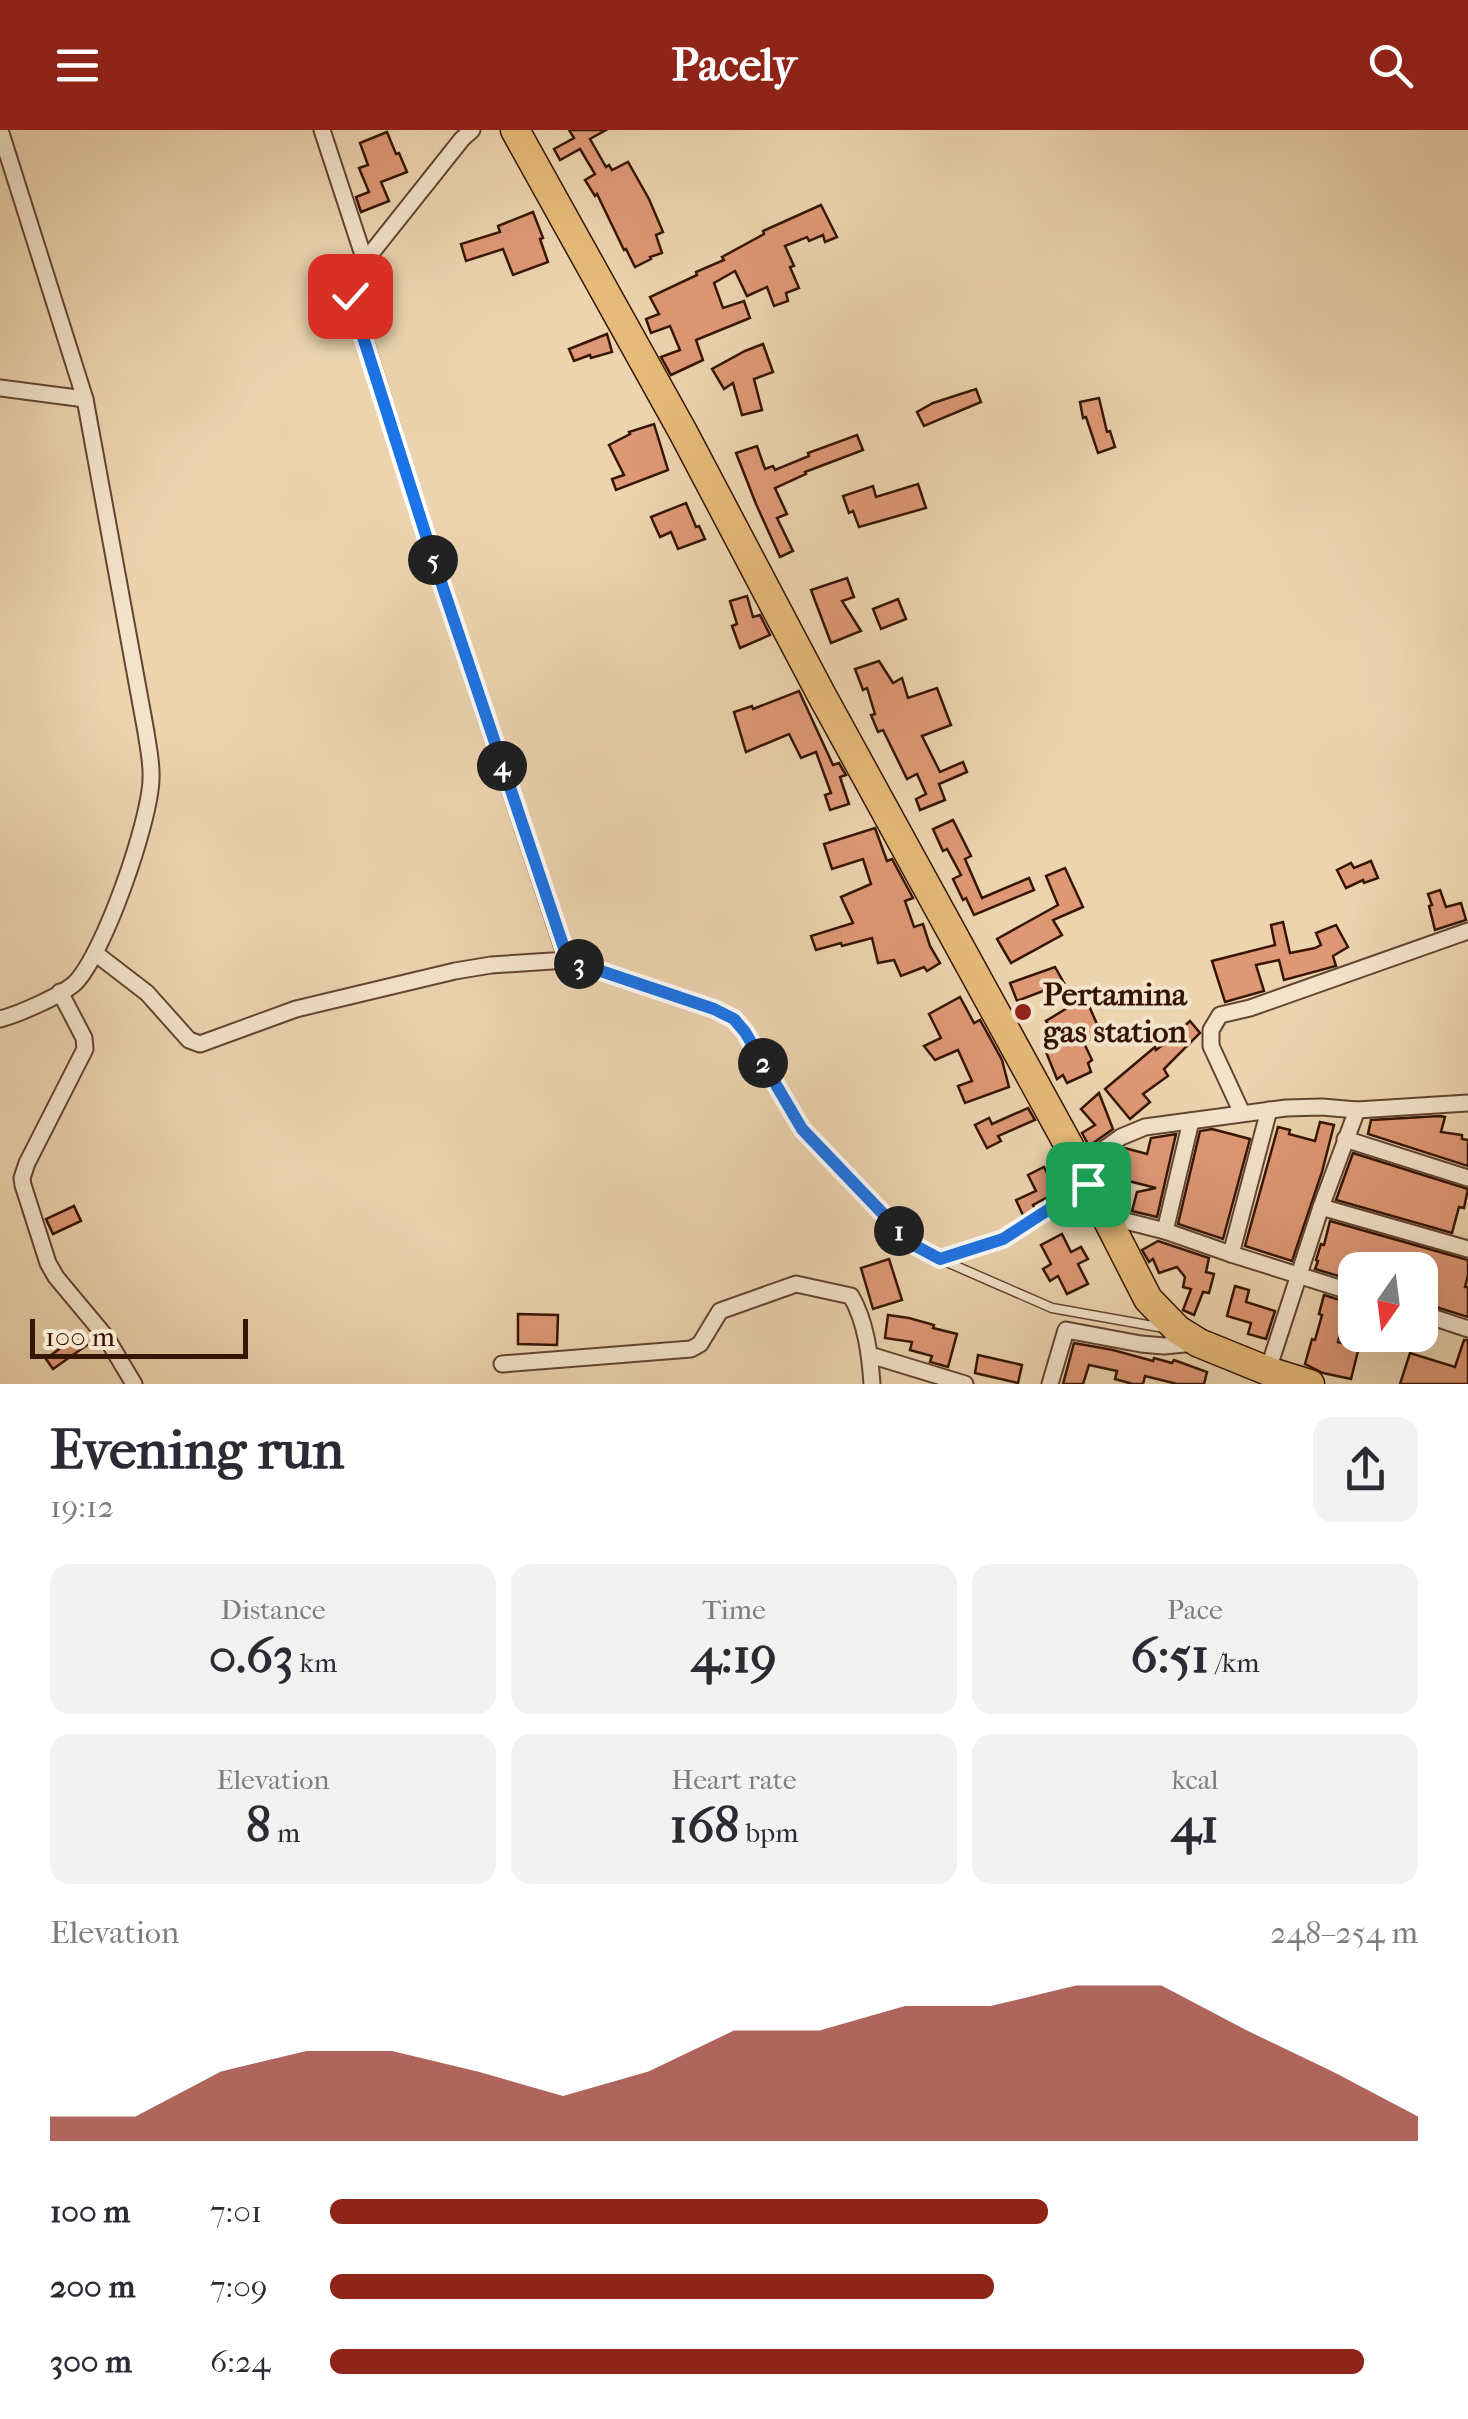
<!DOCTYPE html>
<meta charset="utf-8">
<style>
:root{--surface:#fff;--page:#f2f2f3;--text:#2b2b33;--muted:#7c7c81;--accent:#8f2418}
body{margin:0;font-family:"IM FELL French Canon",serif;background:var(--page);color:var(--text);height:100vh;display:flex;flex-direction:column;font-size:38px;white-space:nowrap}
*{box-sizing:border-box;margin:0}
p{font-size:32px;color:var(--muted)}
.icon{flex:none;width:55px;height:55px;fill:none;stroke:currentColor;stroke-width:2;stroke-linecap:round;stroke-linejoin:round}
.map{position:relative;height:1254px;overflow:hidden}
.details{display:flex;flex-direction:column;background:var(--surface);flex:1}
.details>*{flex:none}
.needle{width:65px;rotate:194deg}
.fabs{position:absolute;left:1338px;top:1122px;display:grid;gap:20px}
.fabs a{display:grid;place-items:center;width:100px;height:100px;border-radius:20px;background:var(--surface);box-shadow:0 10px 40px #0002;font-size:50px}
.scale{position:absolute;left:30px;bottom:25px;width:218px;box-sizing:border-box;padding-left:10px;border:5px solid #361505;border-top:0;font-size:28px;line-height:35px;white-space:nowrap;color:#361505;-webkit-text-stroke:8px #f3e3cb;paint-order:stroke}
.pin{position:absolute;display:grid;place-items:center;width:85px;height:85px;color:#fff;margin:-42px;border-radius:20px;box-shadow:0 5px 15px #0006}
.km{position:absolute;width:50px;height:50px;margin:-25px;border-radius:50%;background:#222;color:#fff;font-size:28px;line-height:50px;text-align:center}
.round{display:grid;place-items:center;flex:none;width:105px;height:105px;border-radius:20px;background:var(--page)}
.overview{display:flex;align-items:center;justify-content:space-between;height:170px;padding:0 50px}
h1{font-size:55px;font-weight:700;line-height:75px}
.stats{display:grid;grid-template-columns:repeat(3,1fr);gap:15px;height:170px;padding:10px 50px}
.stats div{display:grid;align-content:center;border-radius:20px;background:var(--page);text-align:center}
.stats b{font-size:50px;font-weight:700}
.stats small{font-size:28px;font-weight:400}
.stats p{font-size:28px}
.chart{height:280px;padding:20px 50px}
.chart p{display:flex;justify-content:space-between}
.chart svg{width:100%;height:180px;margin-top:10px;fill:var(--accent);opacity:.7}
ul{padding:0 50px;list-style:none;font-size:32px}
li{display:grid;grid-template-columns:160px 120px 1fr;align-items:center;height:75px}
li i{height:25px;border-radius:12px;background:var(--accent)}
header{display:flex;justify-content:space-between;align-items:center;height:130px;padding:0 50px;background:var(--accent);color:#fff;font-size:45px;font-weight:700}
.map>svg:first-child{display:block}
.building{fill:#df9876;stroke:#361505;stroke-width:2.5}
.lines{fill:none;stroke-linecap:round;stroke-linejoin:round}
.lane-casing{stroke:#644530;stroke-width:11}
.street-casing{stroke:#644530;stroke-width:19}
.highway-casing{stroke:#361505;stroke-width:31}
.lane{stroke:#f3e3cb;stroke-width:8}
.street{stroke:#f3e3cb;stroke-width:15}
.highway{stroke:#e6ba78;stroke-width:28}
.route-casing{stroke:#fff;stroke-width:20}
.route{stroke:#1a73e8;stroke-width:12}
.poi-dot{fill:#8f2418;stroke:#f3e3cb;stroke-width:4}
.labels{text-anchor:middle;stroke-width:8;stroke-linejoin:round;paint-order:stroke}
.poi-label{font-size:32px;font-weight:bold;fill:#361505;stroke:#f3e3cb;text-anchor:start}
</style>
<header><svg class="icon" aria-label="menu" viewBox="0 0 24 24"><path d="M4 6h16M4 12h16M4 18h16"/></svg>Pacely<svg class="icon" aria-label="search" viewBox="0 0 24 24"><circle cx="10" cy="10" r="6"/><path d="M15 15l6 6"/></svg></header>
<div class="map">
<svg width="1468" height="1254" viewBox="0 0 1468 1254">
<rect width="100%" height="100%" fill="#ecd4af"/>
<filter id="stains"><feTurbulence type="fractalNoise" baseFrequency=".002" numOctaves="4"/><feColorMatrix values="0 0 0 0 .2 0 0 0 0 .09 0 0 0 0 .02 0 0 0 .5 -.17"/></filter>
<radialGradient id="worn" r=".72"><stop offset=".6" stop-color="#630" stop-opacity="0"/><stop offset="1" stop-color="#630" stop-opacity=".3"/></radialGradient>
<g class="building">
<path d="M569 0H606L590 9 606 37 609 35 612 40 628 32 649 69 663 102 656 105 662 123 650 127 651 129 635 137 626 119 624 120 597 64 595 66 585 50 595 44 580 19 560 30 554 19 574 8Z"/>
<path d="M387 2 396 24 399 23 407 42 381 52 389 71 361 82 356 67 369 62 359 38 368 35 360 13Z"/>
<path d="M821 75 837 107 825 112 823 105 809 111 807 107 785 116 794 136 790 137 799 158 786 163 788 171 774 176 767 157 747 166 735 141 714 153 723 178 744 171 750 188 696 210 703 230 671 245 661 227 680 220 670 196 651 203 646 189 659 184 650 167 697 145 696 142 724 130 722 127 764 104 763 101Z"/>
<path d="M533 82 543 108 540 109 548 132 513 145 503 119 466 131 461 114 500 102 498 96Z"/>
<path d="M607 204 612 222 591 228 590 225 574 231 569 219Z"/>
<path d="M763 214 773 242 754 249 762 280 742 285 733 253 724 259 712 239 745 221Z"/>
<path d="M976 259 981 272 924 296 917 282 933 273Z"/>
<path d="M1099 268 1107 302 1110 301 1115 317 1098 323 1086 287 1083 288 1080 272Z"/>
<path d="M654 294 668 340 616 360 612 349 624 345 609 315 630 304 629 302Z"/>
<path d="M857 305 863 320 805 342 806 344 775 358 787 384 777 388 793 421 780 427 756 374 736 323 757 316 765 339 773 336 775 340 809 326 808 323Z"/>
<path d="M918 354 926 378 859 397 853 381 849 383 843 366 873 356 876 367Z"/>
<path d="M686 373 696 397 699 396 705 409 678 419 671 402 660 407 651 387Z"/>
<path d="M847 448 854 467 842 471 861 501 831 513 811 460Z"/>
<path d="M747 466 753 487 760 485 770 505 740 518 732 496 737 494 730 471Z"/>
<path d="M898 469 906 489 881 499 873 479Z"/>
<path d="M879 531 893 553 902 548 908 568 937 558 951 595 922 606 940 642 963 632 967 642 939 654 945 670 920 680 916 669 926 664 917 644 907 649 883 600 878 602 871 585 875 584 867 558 863 560 855 539Z"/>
<path d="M799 561 833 635 839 633 846 645 840 647 849 674 830 680 825 665 831 663 816 622 801 628 789 604 746 622 734 582 752 576 753 579Z"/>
<path d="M953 690 971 726 965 729 982 768 1029 748 1034 760 974 785 966 768 963 770 953 749 961 745 947 719 943 721 933 699Z"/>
<path d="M875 698 887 731 892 729 913 768 905 771 914 797 923 794 930 816 940 833 927 841 924 837 901 846 894 830 878 833 872 808 842 816 841 813 816 820 811 806 853 793 841 767 871 754 863 729 832 739 824 714Z"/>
<path d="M1371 731 1378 748 1364 753 1363 750 1346 758 1337 740 1351 733 1354 738Z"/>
<path d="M1065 738 1083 777 1053 790 1062 805 1011 833 997 809 1058 775 1046 746Z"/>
<path d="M1440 760 1446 777 1461 773 1466 790 1435 800 1429 776 1432 775 1428 764Z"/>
<path d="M1283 792 1290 823 1315 818 1321 815 1316 803 1336 795 1348 817 1333 826 1336 836 1284 850 1279 830 1256 835 1264 861 1225 872 1212 831 1275 815 1271 795Z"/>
<path d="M1055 837 1064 853 1017 871 1010 853Z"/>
<path d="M960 867 974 893 980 890 1002 930 1009 957 965 973 958 956 972 951 958 920 935 930 924 916 941 908 929 884Z"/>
<path d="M1085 867 1101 903 1084 913 1092 930 1088 933 1091 942 1067 953 1063 945 1057 949 1044 917 1059 910 1046 891Z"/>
<path d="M1190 891 1200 903 1164 939 1168 946 1143 964 1150 972 1130 989 1105 959 1155 917 1156 920 1168 911Z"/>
<path d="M1099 963 1113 999 1089 1016 1082 1003 1095 995 1081 979Z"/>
<path d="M1028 978 1035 990 998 1006 1001 1011 987 1018 975 995 989 988 992 994Z"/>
<path d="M1440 986 1445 987 1441 1002 1462 1005V1009L1468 1010V1036L1368 1004 1371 990Z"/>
<path d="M1320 992 1334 995 1322 1042 1292 1131 1245 1116 1278 997 1290 1000 1289 1004 1315 1011Z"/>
<path d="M1212 999 1250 1009 1223 1109 1178 1094 1200 1001Z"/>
<path d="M1176 1004 1157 1087 1132 1081 1137 1062 1156 1058 1109 1046 1114 1026 1125 1018 1147 1024 1151 1008Z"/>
<path d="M1353 1023 1468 1059 1464 1078 1459 1077 1452 1103 1336 1070Z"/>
<path d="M1044 1037 1049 1047 1062 1040 1070 1055 1033 1075 1035 1079 1023 1085 1016 1070 1036 1061 1028 1045Z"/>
<path d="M74 1076 81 1091 53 1104 46 1089Z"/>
<path d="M1330 1091 1468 1130V1145L1465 1157H1468V1187L1420 1172V1140H1370L1350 1135 1345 1148 1315 1139 1318 1131 1316 1130 1321 1114 1324 1115Z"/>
<path d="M1062 1104 1071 1122 1081 1117 1088 1129 1078 1134 1088 1154 1067 1164 1058 1146 1050 1151 1043 1139 1051 1134 1041 1115Z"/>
<path d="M1158 1111 1209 1128 1206 1142 1214 1144 1209 1163 1203 1162 1194 1185 1183 1180 1191 1159 1183 1157 1185 1147 1177 1137 1159 1143 1153 1129 1149 1132 1142 1120Z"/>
<path d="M889 1129 902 1170 873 1179 861 1138Z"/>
<path d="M1235 1156 1249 1160 1246 1172 1275 1181 1266 1209 1248 1204 1251 1193 1227 1186Z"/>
<path d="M1324 1165 1347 1172 1338 1212 1359 1217 1351 1249 1323 1243 1305 1234 1312 1209 1315 1210 1322 1185 1319 1184Z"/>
<path d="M518 1184 558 1185 557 1215 518 1214Z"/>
<path d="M888 1185 909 1188 934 1195 933 1198 957 1204 948 1237 930 1232 932 1226 910 1220 912 1212 885 1208Z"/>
<path d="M76 1202 87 1215 53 1239 46 1229 63 1216 61 1214Z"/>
<path d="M1464 1210H1468V1254H1400L1410 1223 1455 1237Z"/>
<path d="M1074 1213 1113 1220 1153 1231 1154 1228 1172 1233 1174 1230 1207 1242 1204 1254H1177L1145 1246 1143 1254H1133L1115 1249 1117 1241 1089 1235 1083 1254H1063Z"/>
<path d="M978 1225 1022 1235 1018 1253 975 1243Z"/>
</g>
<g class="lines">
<defs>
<g id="lane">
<path d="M567 830 714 879 734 889 745 902 802 999 919 1120 1052 1178 1164 1198"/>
<path d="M942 1128 1003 1109 1085 1057"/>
</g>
<g id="street">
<path d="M322 0 365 131"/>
<path d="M0 258 85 269 0 0"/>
<path d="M95 823 147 863 189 910 200 914 296 879 455 841 491 835 567 830 435 434 349 160 352 151 365 131 462 9 472 0"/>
<path d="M60 862 84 908 85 919 27 1033 22 1048 23 1055 48 1133 56 1147 106 1207 134 1254"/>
<path d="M0 889C19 884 63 865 76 852 105 821 150 691 151 649 152 633 148 617 146 602L85 269"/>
<path d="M1242 983 1211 916V900L1220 885 1250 878 1468 801"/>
<path d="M1345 1009 1468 1048"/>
<path d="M1080 1036 1121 1007 1145 997 1286 978 1322 977 1357 980 1468 973"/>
<path d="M1321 1077 1468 1119"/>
<path d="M1106 1086 1165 1101 1231 1124 1355 1163"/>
<path d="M1165 1101 1191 991"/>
<path d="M1231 1124 1269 980"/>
<path d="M1420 1183 1468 1199"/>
<path d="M870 1225 965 1254"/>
<path d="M502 1234 691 1219 700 1214 720 1181 796 1154 851 1166C866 1192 870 1225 872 1254"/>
<path d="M1266 1246 1321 1077 1357 980"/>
<path d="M1050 1254 1066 1200 1141 1214 1164 1216 1195 1213"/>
</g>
<path id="highway" d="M515 0 683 302 820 562 1080 1036 1148 1169 1178 1200 1199 1213 1268 1241 1310 1254"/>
</defs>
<use href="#lane" class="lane-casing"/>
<use href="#street" class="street-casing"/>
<use href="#highway" class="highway-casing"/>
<use href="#lane" class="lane"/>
<use href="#street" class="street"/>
<use href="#highway" class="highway"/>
</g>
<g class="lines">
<defs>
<path id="route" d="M350 166 435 434 568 830 714 879 734 889 745 902 802 999 912 1114 940 1129 1003 1109 1088 1054"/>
</defs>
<use href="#route" class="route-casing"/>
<use href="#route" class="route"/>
</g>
<circle class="poi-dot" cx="1023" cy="882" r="10"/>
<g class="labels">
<g class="poi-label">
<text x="1043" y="875">Pertamina<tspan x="1043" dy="37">gas station</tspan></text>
</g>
</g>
<rect width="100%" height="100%" filter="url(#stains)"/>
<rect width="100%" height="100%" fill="url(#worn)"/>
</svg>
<div class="fabs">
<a><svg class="needle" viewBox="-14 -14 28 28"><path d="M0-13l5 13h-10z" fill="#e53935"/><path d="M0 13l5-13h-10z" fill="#7c7c81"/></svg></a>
</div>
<div class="scale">100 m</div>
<div class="pin" style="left:1088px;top:1054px;background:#1e9e55"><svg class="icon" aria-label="arrive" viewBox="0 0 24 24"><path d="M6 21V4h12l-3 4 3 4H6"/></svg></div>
<div class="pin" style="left:350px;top:166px;background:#d93025"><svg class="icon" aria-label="check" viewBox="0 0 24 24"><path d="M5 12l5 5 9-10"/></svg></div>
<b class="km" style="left:899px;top:1101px">1</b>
<b class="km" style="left:763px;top:933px">2</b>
<b class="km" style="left:579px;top:834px">3</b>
<b class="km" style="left:502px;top:636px">4</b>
<b class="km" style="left:433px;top:430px">5</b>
</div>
<section class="details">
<div class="overview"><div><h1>Evening run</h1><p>19:12</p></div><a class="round"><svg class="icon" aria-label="share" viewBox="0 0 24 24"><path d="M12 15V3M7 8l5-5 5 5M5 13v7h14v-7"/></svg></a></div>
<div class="stats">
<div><p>Distance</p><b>0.63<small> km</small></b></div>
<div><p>Time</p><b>4:19</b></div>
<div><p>Pace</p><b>6:51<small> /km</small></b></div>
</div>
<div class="stats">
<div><p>Elevation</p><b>8<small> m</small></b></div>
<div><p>Heart rate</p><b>168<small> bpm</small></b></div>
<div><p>kcal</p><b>41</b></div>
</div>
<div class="chart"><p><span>Elevation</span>248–254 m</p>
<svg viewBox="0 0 160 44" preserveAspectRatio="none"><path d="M0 44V38L10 38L20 27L30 22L40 22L50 27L60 33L70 27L80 17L90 17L100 11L110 11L120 6L130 6L140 17L150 27L160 38V44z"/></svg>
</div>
<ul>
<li><b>100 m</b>7:01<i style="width:66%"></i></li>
<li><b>200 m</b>7:09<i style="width:61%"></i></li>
<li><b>300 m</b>6:24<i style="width:95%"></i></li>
</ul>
</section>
